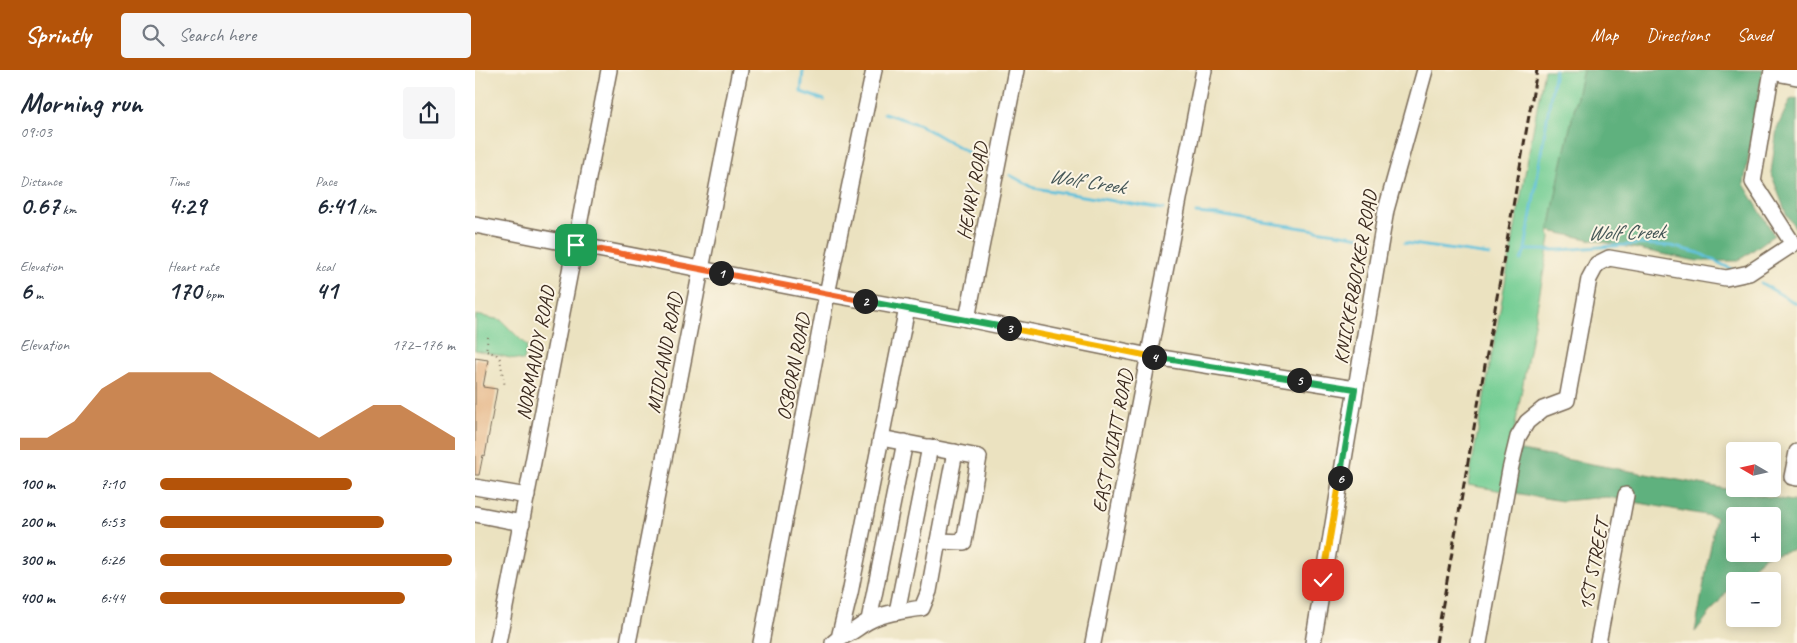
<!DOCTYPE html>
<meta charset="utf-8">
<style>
:root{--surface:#fff;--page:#f6f6f7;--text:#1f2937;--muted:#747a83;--accent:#b45309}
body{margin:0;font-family:Caveat,sans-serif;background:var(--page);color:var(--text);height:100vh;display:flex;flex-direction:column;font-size:19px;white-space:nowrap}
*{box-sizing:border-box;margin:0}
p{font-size:16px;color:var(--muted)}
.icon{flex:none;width:28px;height:28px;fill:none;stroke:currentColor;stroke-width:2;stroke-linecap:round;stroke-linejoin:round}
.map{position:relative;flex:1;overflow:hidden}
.side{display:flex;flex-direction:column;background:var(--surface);width:475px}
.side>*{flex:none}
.needle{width:32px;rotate:279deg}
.tools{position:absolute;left:1251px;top:372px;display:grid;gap:10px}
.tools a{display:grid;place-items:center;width:55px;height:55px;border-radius:5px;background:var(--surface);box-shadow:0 2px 12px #0003;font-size:25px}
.pin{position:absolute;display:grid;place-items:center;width:42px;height:42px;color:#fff;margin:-21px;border-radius:10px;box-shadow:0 2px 8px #0006}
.km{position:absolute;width:25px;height:25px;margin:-12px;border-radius:50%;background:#222;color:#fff;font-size:14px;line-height:25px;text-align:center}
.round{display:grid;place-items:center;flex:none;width:52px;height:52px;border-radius:5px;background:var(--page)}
.head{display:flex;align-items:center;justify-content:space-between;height:85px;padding:0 20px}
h1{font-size:28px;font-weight:600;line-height:38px}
.stats{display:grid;grid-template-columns:repeat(3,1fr);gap:8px;height:85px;padding:5px 20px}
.stats div{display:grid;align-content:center}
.stats b{font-size:25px;font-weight:600}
.stats small{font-size:14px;font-weight:400}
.stats p{font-size:14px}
.chart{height:140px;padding:10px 20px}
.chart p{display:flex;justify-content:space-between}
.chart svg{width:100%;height:90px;margin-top:5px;fill:var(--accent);opacity:.7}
ul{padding:0 20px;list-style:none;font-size:16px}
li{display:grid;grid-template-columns:80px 60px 1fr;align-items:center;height:38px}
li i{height:12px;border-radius:6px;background:var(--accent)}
header{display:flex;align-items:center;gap:30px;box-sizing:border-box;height:70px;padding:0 25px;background:var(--accent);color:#fff}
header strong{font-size:24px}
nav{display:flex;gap:28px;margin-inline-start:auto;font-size:18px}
.search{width:350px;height:45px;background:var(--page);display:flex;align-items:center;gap:12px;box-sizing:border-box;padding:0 18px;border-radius:5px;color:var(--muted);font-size:19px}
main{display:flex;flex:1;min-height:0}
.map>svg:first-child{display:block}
.green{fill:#74ce94;stroke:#587c59}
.forest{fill:#5fb17e;stroke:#4d6e4e;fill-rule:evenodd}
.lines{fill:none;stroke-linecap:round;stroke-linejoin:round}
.stream{stroke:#5dc0db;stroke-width:3}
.building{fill:#e5b586}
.minor-casing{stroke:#796a57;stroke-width:18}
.path{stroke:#796a57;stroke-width:2;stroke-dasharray:1 4;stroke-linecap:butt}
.minor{stroke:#fff;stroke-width:15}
.rail{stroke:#3b2a1e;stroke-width:3;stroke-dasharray:8 4;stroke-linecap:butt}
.split-1-casing{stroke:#fff;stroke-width:10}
.split-2-casing{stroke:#fff;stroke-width:10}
.split-3-casing{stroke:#fff;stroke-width:10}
.split-4-casing{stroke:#fff;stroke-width:10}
.split-5-casing{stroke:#fff;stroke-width:10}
.split-6-casing{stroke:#fff;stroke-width:10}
.split-7-casing{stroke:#fff;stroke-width:10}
.split-1{stroke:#f0652b;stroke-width:6}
.split-2{stroke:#f0652b;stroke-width:6}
.split-3{stroke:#22a559;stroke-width:6}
.split-4{stroke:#f5b400;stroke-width:6}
.split-5{stroke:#22a559;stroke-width:6}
.split-6{stroke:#22a559;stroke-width:6}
.split-7{stroke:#f5b400;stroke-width:6}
.labels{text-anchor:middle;stroke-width:4;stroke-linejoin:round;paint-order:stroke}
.street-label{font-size:20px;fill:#3b2a1e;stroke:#fcf5e5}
.water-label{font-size:21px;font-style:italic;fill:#455757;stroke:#fcf5e5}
</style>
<header>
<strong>Sprintly</strong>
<div class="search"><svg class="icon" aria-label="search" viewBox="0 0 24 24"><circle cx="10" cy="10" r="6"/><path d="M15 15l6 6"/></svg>Search here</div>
<nav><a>Map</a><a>Directions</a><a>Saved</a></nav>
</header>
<main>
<section class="side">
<div class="head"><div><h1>Morning run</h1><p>09:03</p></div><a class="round"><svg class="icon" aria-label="share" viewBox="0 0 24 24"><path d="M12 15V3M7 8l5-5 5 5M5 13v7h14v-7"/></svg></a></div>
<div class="stats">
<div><p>Distance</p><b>0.67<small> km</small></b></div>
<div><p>Time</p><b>4:29</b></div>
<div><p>Pace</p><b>6:41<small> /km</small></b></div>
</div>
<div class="stats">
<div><p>Elevation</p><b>6<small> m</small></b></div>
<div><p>Heart rate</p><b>170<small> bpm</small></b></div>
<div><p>kcal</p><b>41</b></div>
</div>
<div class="chart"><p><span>Elevation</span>172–176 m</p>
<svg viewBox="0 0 160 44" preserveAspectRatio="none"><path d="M0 44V38L10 38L20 30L30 14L40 6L50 6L60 6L70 6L80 14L90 22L100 30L110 38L120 30L130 22L140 22L150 30L160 38V44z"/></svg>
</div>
<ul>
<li><b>100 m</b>7:10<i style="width:65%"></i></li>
<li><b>200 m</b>6:53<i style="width:76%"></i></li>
<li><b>300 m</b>6:26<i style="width:99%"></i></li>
<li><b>400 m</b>6:44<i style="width:83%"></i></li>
</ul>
</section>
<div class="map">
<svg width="1322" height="573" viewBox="0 0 1322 573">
<rect width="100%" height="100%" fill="#fcf5e5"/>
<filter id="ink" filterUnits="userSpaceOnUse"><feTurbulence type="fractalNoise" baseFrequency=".02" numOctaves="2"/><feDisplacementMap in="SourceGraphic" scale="10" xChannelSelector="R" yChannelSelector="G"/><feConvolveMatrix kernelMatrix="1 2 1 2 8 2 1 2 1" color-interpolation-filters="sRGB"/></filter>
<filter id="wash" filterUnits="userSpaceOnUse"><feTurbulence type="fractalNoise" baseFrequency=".0096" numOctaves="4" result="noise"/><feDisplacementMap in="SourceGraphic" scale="20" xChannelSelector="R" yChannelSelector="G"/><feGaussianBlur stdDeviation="1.12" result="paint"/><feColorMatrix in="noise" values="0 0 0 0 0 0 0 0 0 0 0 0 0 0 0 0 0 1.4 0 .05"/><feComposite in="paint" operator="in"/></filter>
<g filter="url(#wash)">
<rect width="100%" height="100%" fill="#ebe2c0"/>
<g class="green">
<path d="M1069 0H1108L1086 98 1074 161 1075 168 1028 421 993 415Z"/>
<path d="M1 245 26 250 52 276 49 291 0 280Z"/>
</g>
<g class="forest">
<path d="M1108 0H1288L1269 114 1299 165 1263 191H1222L1074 161 1086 98Z"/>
<path d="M1322 28V160L1312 146 1296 103 1302 58 1315 30Z"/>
<path d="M1036 379 1322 432V479L1290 486 1260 511 1220 562 1241 447 1132 427 1087 431 1028 421ZM1260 446H1298V484H1260Z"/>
</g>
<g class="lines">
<g class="stream">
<path d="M328 0 326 22 349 30"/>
<path d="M409 43 445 55 506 90"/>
<path d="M535 105 559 118 688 139"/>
<path d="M721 143 743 145 886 167"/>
<path d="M930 173 1015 185"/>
<path d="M1050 180 1080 0"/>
<path d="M1046 190 1050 180H1084L1166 174 1196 176 1224 183 1258 200"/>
<path d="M1286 213 1322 234"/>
</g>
</g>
<g id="blocks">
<path class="building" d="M0 288 13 290 8 317 22 319 10 386 8 385 4 405H0Z"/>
</g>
</g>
<g filter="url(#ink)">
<use href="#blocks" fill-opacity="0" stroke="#796a57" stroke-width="1"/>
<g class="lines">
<defs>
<g id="minor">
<path d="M1297 2 1322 7"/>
<path d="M0 155 348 223 492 249 674 286 880 319"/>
<path d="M492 249 541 0"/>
<path d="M1322 382 1317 407 1322 408"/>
<path d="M0 417 52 426"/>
<path d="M0 444 47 453"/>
<path d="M463 471 480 382"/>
<path d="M422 542 455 377"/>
<path d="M394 550 430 372"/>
<path d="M364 568C379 563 383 556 396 550 411 542 430 541 447 538L454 521 463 471 489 472 504 387 406 368"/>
<path d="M23 573 134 0"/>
<path d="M153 573 265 0"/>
<path d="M286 573 352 224 399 0"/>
<path d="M358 573 364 568 375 523 432 238"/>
<path d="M618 573 729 0"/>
<path d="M838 573 911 140 950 0"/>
<path d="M1004 573 1035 400 1043 367 1052 352 1068 339 1092 330 1114 209 1122 194 1134 188 1251 208 1274 203 1318 174 1278 112 1297 0"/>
<path d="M1123 573 1151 425"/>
</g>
</defs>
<use href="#minor" class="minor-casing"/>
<path class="path" d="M13 267 11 281 21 284 25 289 30 317"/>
<use href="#minor" class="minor"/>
<path class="rail" d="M961 573 1062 0"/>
</g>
</g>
<g class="lines" filter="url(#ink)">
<defs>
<path id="split-1" d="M101 175 246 203"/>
<path id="split-2" d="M246 203 390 231"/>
<path id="split-3" d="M390 231 534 258"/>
<path id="split-4" d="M534 258 679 287"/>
<path id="split-5" d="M679 287 824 310"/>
<path id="split-6" d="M824 310 880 319 865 408"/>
<path id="split-7" d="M848 510 865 408"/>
</defs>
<use href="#split-1" class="split-1-casing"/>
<use href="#split-2" class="split-2-casing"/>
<use href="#split-3" class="split-3-casing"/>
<use href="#split-4" class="split-4-casing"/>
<use href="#split-5" class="split-5-casing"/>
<use href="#split-6" class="split-6-casing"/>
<use href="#split-7" class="split-7-casing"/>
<use href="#split-1" class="split-1"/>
<use href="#split-2" class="split-2"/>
<use href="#split-3" class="split-3"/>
<use href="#split-4" class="split-4"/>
<use href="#split-5" class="split-5"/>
<use href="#split-6" class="split-6"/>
<use href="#split-7" class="split-7"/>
</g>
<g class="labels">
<g class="street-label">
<text transform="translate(497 121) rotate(-79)" y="7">HENRY ROAD</text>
<text transform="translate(880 207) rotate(-80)" y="7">KNICKERBOCKER ROAD</text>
<text transform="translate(60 283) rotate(-79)" y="7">NORMANDY ROAD</text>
<text transform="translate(189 283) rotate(-79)" y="7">MIDLAND ROAD</text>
<text transform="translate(318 297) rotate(-79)" y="7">OSBORN ROAD</text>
<text transform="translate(637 371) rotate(-79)" y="7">EAST OVIATT ROAD</text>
<text transform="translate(1118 495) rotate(-79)" y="7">1ST STREET</text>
</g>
<g class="water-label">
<text transform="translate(612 111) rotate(9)" y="7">Wolf Creek</text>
<text transform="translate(1151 162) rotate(-1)" y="7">Wolf Creek</text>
</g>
</g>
</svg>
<div class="tools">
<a><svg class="needle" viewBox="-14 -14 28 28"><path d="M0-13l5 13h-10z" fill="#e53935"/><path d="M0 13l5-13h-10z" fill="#747a83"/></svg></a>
<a>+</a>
<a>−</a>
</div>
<div class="pin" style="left:101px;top:175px;background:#1e9e55"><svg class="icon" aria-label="arrive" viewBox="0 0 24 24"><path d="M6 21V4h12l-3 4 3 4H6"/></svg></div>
<div class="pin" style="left:848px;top:510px;background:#d93025"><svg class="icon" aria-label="check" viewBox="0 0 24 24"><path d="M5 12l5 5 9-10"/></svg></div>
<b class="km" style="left:246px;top:203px">1</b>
<b class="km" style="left:390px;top:231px">2</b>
<b class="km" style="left:534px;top:258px">3</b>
<b class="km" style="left:679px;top:287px">4</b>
<b class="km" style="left:824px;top:310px">5</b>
<b class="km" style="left:865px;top:408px">6</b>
</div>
</main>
